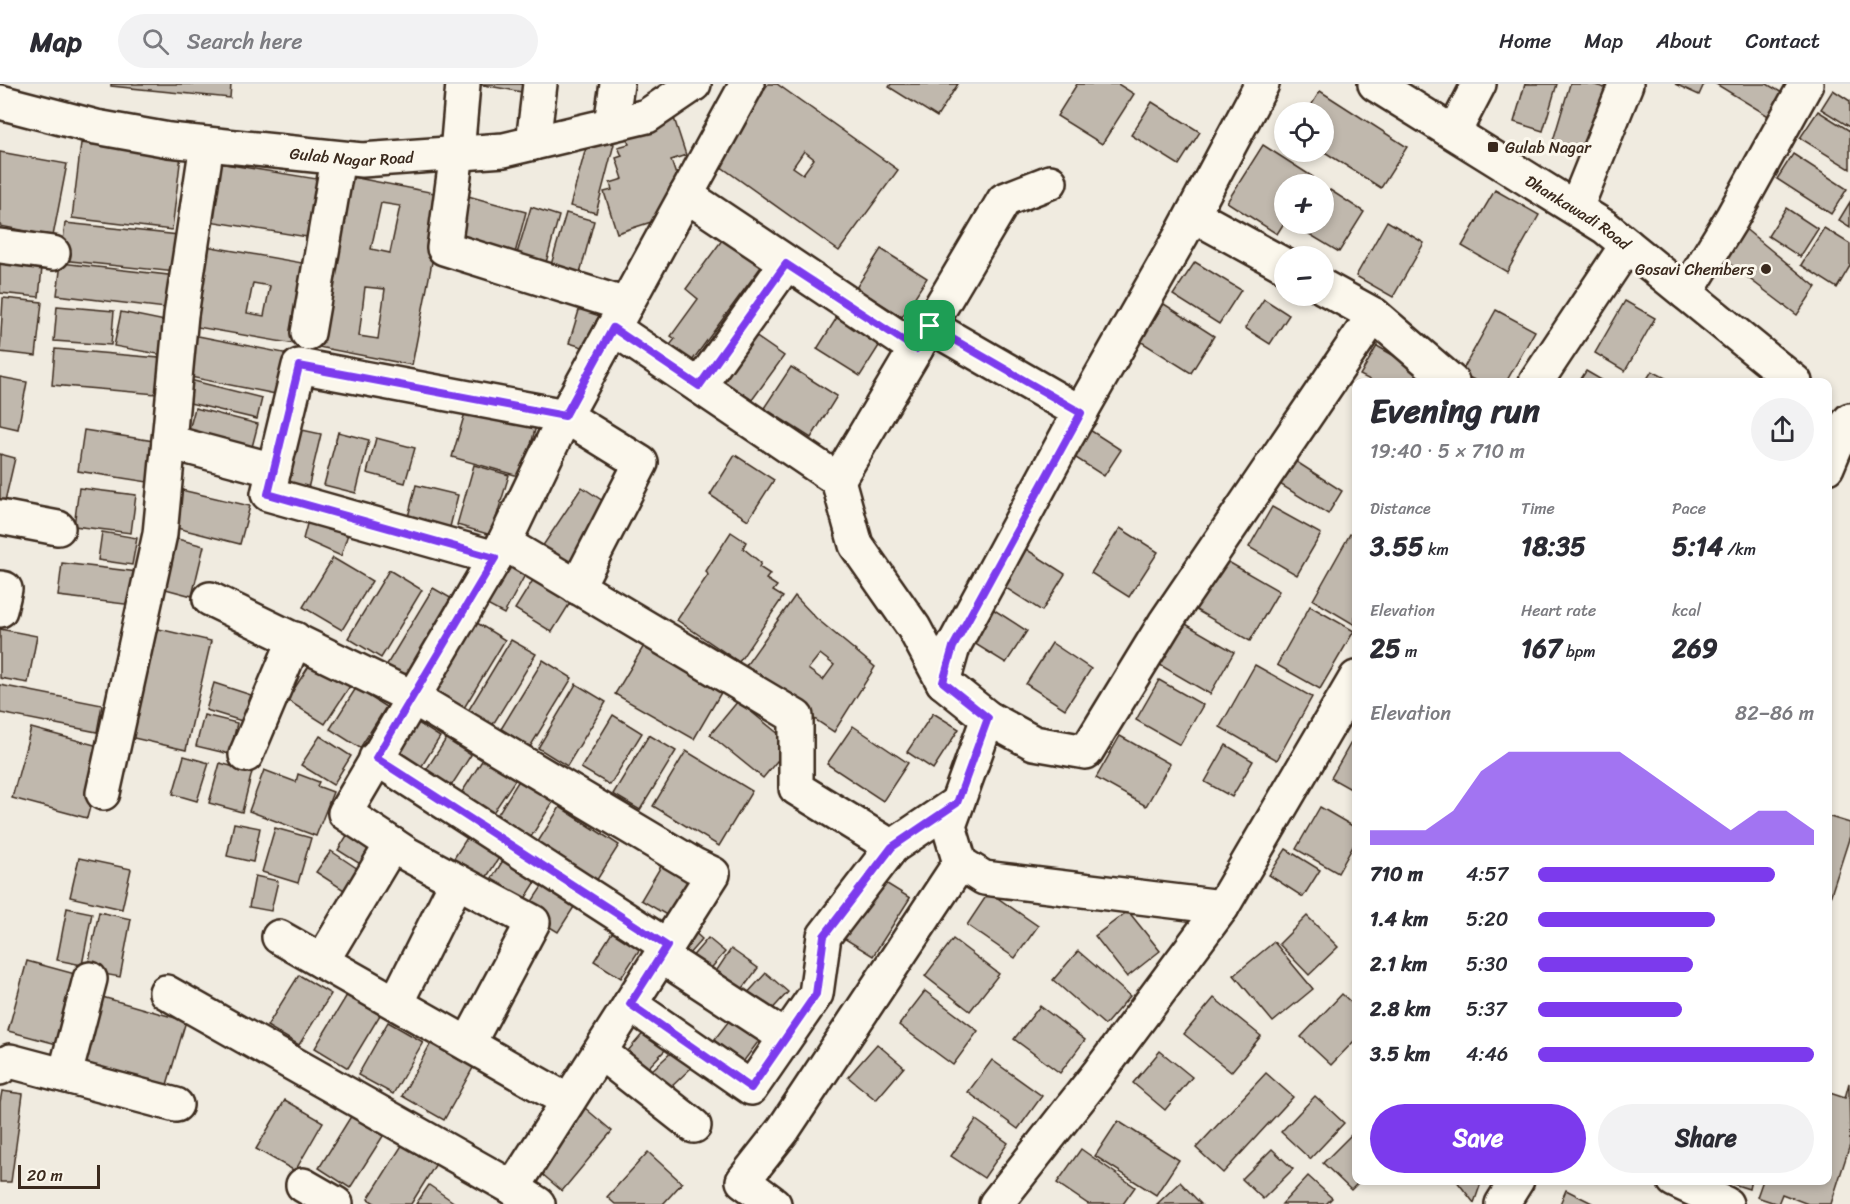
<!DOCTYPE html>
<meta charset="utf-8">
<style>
:root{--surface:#fff;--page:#f2f2f3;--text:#2b2b33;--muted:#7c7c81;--line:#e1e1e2;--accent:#7c3aed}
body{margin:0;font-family:Sriracha,sans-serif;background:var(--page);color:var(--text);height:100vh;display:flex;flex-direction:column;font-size:22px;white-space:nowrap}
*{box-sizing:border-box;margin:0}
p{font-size:20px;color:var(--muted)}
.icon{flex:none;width:33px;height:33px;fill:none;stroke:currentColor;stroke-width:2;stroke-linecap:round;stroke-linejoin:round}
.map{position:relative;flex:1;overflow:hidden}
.details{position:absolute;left:1352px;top:294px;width:480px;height:807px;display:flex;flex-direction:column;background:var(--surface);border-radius:12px;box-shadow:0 3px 9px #0003}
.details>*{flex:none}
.tools{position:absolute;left:1274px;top:18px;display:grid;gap:12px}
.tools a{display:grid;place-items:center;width:60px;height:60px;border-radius:50%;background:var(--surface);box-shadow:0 3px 9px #0003;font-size:30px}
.scale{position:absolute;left:18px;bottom:15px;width:82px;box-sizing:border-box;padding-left:6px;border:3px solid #3b2a1e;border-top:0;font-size:16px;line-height:21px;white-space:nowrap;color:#3b2a1e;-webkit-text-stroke:4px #fbf7ec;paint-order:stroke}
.pin{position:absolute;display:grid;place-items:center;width:51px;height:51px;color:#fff;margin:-26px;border-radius:12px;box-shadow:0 3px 9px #0006}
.round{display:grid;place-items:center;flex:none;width:63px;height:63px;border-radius:32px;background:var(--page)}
.overview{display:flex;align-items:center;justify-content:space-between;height:102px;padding:0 18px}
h1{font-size:33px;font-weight:700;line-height:45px}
.stats{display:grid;grid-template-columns:repeat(3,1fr);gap:9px;height:102px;padding:6px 18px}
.stats div{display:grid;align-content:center}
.stats b{font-size:26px;font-weight:700}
.stats small{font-size:16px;font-weight:400}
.stats p{font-size:16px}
.chart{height:168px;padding:12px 18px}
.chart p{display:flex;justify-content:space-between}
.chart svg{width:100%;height:108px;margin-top:6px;fill:var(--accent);opacity:.7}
.button{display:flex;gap:12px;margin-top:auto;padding:12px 18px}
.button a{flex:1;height:69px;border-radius:36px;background:var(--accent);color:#fff;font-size:24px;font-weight:700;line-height:69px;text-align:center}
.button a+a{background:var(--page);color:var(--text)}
ul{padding:0 18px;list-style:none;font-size:20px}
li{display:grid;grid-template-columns:96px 72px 1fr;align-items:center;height:45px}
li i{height:15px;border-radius:8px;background:var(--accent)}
header{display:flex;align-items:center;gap:36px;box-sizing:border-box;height:84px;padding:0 30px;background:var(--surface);border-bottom:2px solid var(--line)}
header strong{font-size:28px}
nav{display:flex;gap:33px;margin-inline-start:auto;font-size:21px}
.search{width:420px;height:54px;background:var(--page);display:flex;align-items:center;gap:15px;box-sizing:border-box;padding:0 21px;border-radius:33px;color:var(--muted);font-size:22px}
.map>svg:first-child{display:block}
.building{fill:#c0b8ad;stroke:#3b2a1e;stroke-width:1.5;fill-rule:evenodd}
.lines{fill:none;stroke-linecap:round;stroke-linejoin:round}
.minor-casing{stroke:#3b2a1e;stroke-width:38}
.minor{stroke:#fbf7ec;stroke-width:33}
.route-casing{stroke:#fff;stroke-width:12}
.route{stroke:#7c3aed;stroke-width:8}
.poi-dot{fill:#3b2a1e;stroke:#fbf7ec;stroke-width:2}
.labels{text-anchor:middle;stroke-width:6;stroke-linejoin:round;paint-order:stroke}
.poi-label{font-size:16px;fill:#3b2a1e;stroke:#fbf7ec;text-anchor:start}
.street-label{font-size:16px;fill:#3b2a1e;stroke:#fbf7ec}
</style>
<header>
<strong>Map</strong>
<div class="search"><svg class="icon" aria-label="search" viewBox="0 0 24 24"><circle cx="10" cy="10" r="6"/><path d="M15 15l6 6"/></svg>Search here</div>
<nav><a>Home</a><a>Map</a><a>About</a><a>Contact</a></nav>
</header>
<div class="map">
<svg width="1850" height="1120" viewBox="0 0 1850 1120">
<rect width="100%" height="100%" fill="#f0ebe0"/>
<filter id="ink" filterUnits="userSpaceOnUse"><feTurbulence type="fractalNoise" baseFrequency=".0167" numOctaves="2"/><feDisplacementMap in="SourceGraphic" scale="12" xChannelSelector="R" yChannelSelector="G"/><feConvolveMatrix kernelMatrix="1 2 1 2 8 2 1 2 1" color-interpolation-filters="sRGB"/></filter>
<g filter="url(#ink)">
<g class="building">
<path d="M111 0H231L230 14 111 2Z"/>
<path d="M477 0H523L522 8Z"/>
<path d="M768 0H777L898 86 839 167 713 77ZM804 67 814 75 803 90 793 83Z"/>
<path d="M891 0H958L937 33 889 3Z"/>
<path d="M1077 0H1118L1134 10 1102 60 1057 32Z"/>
<path d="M1525 0H1557L1543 47 1514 38Z"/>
<path d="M1570 0H1592L1605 4 1585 70 1552 60Z"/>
<path d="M1675 0H1704L1699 11Z"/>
<path d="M1716 0H1767L1784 10 1770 33Z"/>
<path d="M1833 6 1850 17V43L1821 25Z"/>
<path d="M1320 7 1407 63 1381 104 1323 67V28H1307Z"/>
<path d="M1152 18 1200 48 1179 81 1131 51Z"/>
<path d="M1818 27 1850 47V85L1800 54Z"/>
<path d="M673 31 686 71 671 76 678 97 673 98 675 107 666 111 673 131 617 149 604 108 612 106 610 99 623 95 616 74 622 72 618 63 629 60 625 46Z"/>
<path d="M589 53 614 60 596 129 570 122Z"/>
<path d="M81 59 181 71 172 146 72 134Z"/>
<path d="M1263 61 1313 93 1308 100H1284V139L1277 150 1227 118Z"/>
<path d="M0 68 67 80 53 152 0 142Z"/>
<path d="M1793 70 1847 105 1831 130 1777 95Z"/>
<path d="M212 78 317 95 307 153 203 136Z"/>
<path d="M347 92 445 111 412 281 313 262ZM381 119 400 122 390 169 371 165ZM365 203 385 205 378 255 359 252Z"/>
<path d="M1330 106 1364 128 1339 168 1304 147 1309 140H1323V118Z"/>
<path d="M1495 106 1539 131 1507 188 1462 162Z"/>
<path d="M468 112 526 128 514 173 455 158Z"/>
<path d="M1850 118V143L1839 136Z"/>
<path d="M531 123 559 132 545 182 516 173Z"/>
<path d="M1786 124 1818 145 1800 173 1768 152Z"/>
<path d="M566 129 594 137 580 189 551 181Z"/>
<path d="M1732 134 1816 203 1797 231 1714 168Z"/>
<path d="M1387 137 1424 159 1393 213 1356 192Z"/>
<path d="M65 139 179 151 176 188 61 176Z"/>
<path d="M1824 144 1850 160V182L1837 204 1801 181Z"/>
<path d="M728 148 766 176 692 277 681 269 677 274 666 266 675 255 671 252 698 215 686 205Z"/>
<path d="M200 161 308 180 294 260 186 241ZM253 199 270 202 264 232 247 229Z"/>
<path d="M881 165 927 194 902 233 856 204Z"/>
<path d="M0 170 43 174 39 213 0 209Z"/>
<path d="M1195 178 1241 206 1219 240 1173 211Z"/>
<path d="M61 179 177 192 174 225 57 211Z"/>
<path d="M584 210 610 217 596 267 569 259Z"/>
<path d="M3 214 42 218 36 272 0 268Z"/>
<path d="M1264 215 1289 231 1270 260 1245 244Z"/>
<path d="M1625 217 1655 234 1625 287 1595 269Z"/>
<path d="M1164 220 1214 252 1191 289 1140 257Z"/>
<path d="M57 222 114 227 111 261 54 257Z"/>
<path d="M1496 226 1535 247 1506 298H1478L1461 289Z"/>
<path d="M841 227 884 254 860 292 817 265Z"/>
<path d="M121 228 170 238 163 271 114 262Z"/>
<path d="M745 245 784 272 752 316 714 290Z"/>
<path d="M188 250 294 271 286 312 180 291Z"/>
<path d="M1377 262 1424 289 1419 298H1374L1360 291Z"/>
<path d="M55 265 171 275 168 311 52 301Z"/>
<path d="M791 283 837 312 811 354 764 324Z"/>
<path d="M1586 287 1605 298H1579Z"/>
<path d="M1652 287 1673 298H1645Z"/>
<path d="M0 293 27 298 18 345 0 341Z"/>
<path d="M182 294 262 314 257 335 177 316Z"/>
<path d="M467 322 536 342 522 393 452 373Z"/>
<path d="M195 324 258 340 251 367 188 350Z"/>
<path d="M1082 341 1121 366 1104 392 1065 367Z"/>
<path d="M288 343 321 350 306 413 273 405Z"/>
<path d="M84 346 160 358 154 399 78 387Z"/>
<path d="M338 348 369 356 356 409 324 401Z"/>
<path d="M376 354 415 364 405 399 367 389Z"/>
<path d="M0 370 15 374 5 417 0 416Z"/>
<path d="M735 371 774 396 748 436 710 411Z"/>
<path d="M1289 373 1342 407 1328 430 1275 397Z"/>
<path d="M474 381 509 391 491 451 457 441Z"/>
<path d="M416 401 458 411 449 447 407 437Z"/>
<path d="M582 403 612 423 572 483 542 463Z"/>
<path d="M79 404 136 411 131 449 74 442Z"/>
<path d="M173 404 250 422 240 460 165 441Z"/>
<path d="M1272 423 1321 450 1297 491 1249 463Z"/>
<path d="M311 425 352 437 341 472 303 455Z"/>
<path d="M1120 444 1158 468 1129 513 1091 489Z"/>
<path d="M102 448 137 454 132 481 98 476Z"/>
<path d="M731 448 746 458 743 464 761 479 759 483 770 490 766 495 777 502 773 507 783 513 739 578 677 536 708 491 706 487Z"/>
<path d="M1350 450 1356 454 1355 541 1313 516Z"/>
<path d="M170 453 204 462 192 512 158 503Z"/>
<path d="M1018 460 1065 490 1042 527 995 497Z"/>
<path d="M1218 472 1279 507 1250 557 1189 522Z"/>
<path d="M333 474 372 497 342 546 303 523Z"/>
<path d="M498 474 526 489 504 530 476 515Z"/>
<path d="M62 479 138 488 133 521 58 512Z"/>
<path d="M389 486 422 506 381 574 348 554Z"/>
<path d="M533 496 570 519 552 548 515 525Z"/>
<path d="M433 504 461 520 413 598 386 582Z"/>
<path d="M795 512 816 534 875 583 834 648 742 587ZM820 570 834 581 823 596 808 585Z"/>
<path d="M985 520 1027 547 1006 579 964 553Z"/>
<path d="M1310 522 1354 547 1320 605 1277 581Z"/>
<path d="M469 534 505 556 461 629 425 607Z"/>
<path d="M1184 539 1234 568 1210 610 1160 581Z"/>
<path d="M150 543 211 557 186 666 125 652Z"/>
<path d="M0 545 37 552 28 599 0 594Z"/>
<path d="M648 555 726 600 694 655 615 610Z"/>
<path d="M511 556 536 570 489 647 465 632Z"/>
<path d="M1052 559 1091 585 1065 625 1026 600Z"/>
<path d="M316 571 354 596 325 640 287 616Z"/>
<path d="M543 576 572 594 530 663 501 645Z"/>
<path d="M1255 581 1312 613 1277 676 1220 643Z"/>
<path d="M1159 596 1203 621 1180 661 1136 636Z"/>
<path d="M214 599 251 611 242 637 206 626Z"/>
<path d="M576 600 606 618 567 682 538 664Z"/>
<path d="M0 601 102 621 97 648 0 629Z"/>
<path d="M356 604 386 623 360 664 330 645Z"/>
<path d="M738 617 791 660 763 694 710 651Z"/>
<path d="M933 629 959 645 933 685 907 668Z"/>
<path d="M204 631 237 639 230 670 196 662Z"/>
<path d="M613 631 642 649 610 701 581 684Z"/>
<path d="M412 635 440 653 413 696 384 678Z"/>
<path d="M853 642 908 679 883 717 827 680Z"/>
<path d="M31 644 106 664 87 734 12 714Z"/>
<path d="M649 651 676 667 640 726 613 710Z"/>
<path d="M320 652 351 672 333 701 301 681Z"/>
<path d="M1120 652 1170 680 1146 722 1096 694Z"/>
<path d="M446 655 471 671 444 713 419 697Z"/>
<path d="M1353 655 1356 657V708L1331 694Z"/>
<path d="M1226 661 1253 677 1232 713 1205 698Z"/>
<path d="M686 667 752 707 719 762 653 722Z"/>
<path d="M184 672 209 679 197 717 173 710Z"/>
<path d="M485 672 517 693 486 739 455 719Z"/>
<path d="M220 679 252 688 242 728 209 719Z"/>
<path d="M264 686 296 698 298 690 319 698 317 702 333 708 316 752 249 727Z"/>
<path d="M521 693 555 715 527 759 493 738Z"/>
<path d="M560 723 619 761 593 802 534 764Z"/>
<path d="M1320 723 1356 744V757L1338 789 1296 765Z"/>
<path d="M1827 732 1850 739V752L1829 817 1827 816Z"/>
<path d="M234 739 260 744 253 778 227 772Z"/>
<path d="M354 740 385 760 368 785 338 766Z"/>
<path d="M275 744 311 754 298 799 262 788Z"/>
<path d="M470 749 502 769 481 802 449 782Z"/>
<path d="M1286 765 1320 786 1303 813 1269 791Z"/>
<path d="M331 767 361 787 347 808 316 788Z"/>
<path d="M509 767 542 788 518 826 485 805Z"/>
<path d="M667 772 696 790 670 833 641 816Z"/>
<path d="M79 774 131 785 122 825 70 813Z"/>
<path d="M255 792 278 797 271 827 249 823Z"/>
<path d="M549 792 581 812 558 848 525 828Z"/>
<path d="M879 795 910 814 873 872 842 853Z"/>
<path d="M989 808 1038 842 1015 874 967 841Z"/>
<path d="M67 824 92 829 82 881 57 876Z"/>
<path d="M1128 827 1160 867 1127 893 1095 852Z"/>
<path d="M99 828 131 835 120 893 87 887Z"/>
<path d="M1307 832 1338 863 1309 891 1279 860Z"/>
<path d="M620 836 647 854 621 894 594 877Z"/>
<path d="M688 842 702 855 688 871 674 858Z"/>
<path d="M708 854 725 868 707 889 690 875Z"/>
<path d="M953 855 999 890 970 927 925 892Z"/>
<path d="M1274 858 1313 905 1273 938 1234 891Z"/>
<path d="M731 865 758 884 741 907 715 889Z"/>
<path d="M1078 867 1130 912 1105 941 1053 896Z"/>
<path d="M27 877 86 893 68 963 8 947Z"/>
<path d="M766 889 788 908 767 931 745 912Z"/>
<path d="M299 891 331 910 299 961 267 942Z"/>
<path d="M925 907 978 947 953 981 899 941Z"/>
<path d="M92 910 186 937 166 1004 72 977Z"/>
<path d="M1342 910 1356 923V955L1331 981 1301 953Z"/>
<path d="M347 911 380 931 348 984 315 964Z"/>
<path d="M1214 914 1261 952 1231 988 1184 950Z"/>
<path d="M1040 922 1085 956 1060 989 1014 955Z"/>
<path d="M739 924 767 946 743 978 714 956Z"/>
<path d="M388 938 423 958 393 1010 358 991Z"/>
<path d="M646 946 666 965 646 986 627 968Z"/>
<path d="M431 959 474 982 444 1036 402 1012Z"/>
<path d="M877 960 904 983 876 1016 848 993Z"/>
<path d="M674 966 691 984 668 1006 650 988Z"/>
<path d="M1160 967 1192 993 1165 1026 1133 999Z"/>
<path d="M992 976 1042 1012 1018 1045 968 1008Z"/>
<path d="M1266 989 1293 1013 1223 1089 1196 1064Z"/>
<path d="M1849 999 1850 1061 1831 1120H1808L1782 1110 1778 1120 1757 1113 1763 1096H1827V1008L1845 1014Z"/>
<path d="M2 1007 23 1010 11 1098H0V1018Z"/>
<path d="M1315 1012 1344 1039 1310 1075 1281 1048Z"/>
<path d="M285 1016 323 1038 295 1087 256 1065Z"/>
<path d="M585 1024 612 1047 562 1107 535 1084Z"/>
<path d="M353 1029 385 1049 350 1104 319 1084Z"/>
<path d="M976 1036 1008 1059 984 1094 951 1072Z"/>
<path d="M1118 1037 1179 1076 1156 1111 1095 1072Z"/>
<path d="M1354 1048 1356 1050V1096H1361L1351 1106 1323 1079Z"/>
<path d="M406 1055 439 1075 411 1120H376L368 1115Z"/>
<path d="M1081 1065 1135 1103 1123 1120H1088L1057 1099Z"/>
<path d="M1272 1065 1293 1085 1263 1115 1242 1095Z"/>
<path d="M648 1068 682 1099 663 1120H615L607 1113Z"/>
<path d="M1308 1092 1332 1114 1326 1120H1282Z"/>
<path d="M1456 1096H1482L1474 1119Z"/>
<path d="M1731 1096H1751L1749 1105 1730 1099Z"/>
<path d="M1180 1098 1201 1120H1157Z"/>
<path d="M429 1101 455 1119 454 1120H416Z"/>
<path d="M1566 1106 1594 1120H1560Z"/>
</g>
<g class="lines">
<defs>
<g id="minor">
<path d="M463 0 457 69 444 164 626 221"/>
<path d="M1262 0 1182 150 1067 352 953 563 943 598 988 634 1034 659 1086 668 1165 539 1374 231"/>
<path id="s1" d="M1375 0 1605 143 1795 298"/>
<path id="s2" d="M0 18 96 43 169 56 362 76 504 66 647 32 694 0"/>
<path d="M611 40 617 0"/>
<path d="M1454 48 1479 0"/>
<path d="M533 59 540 0"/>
<path d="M686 111 916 265"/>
<path d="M1576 124 1626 0"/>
<path d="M1193 131 1284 181"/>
<path d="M0 162 53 169"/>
<path d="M1323 203 1374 231 1452 298"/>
<path d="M1686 209 1732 134 1806 0"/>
<path d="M930 242 1081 329"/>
<path d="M613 244 838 396 856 461 914 544 943 598"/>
<path d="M308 249 338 75"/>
<path d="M1536 298 1627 161"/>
<path d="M699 302 786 180"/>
<path d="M169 358 274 386"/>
<path d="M1827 383 1842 347 1850 336"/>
<path d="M838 396 1004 116 1050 98"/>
<path d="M0 433 58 444"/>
<path d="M504 459 796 633V704L892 763 957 719"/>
<path d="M495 474 268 410 299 282 565 332 641 379 577 503"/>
<path d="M0 504 5 505 0 526"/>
<path d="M210 515 412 613 694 781 713 790 513 1104"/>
<path d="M988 634 949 742 960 779 984 794 1222 823"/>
<path d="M246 671 295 555"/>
<path d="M376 674 667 862"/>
<path d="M103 709 160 450 181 231 207 60"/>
<path d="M279 853 568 1017"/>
<path d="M661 872 785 953"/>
<path d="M322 877 392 760"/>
<path d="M166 908 513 1104 538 1120"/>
<path d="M396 919 457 797"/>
<path d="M630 920 751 1004 816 910 824 852 892 763"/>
<path d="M468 960 533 838 407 770 345 729 504 459 565 332 747 0"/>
<path d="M600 968 694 1042"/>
<path d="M0 984 10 977 176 1021"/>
<path d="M65 991 90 895"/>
<path d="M1674 1096 1726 1120"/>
<path d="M303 1101 336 1120"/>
<path d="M774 1120 743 1097 783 1046 960 779"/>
<path d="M996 1120 1098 990 1222 823 1356 594"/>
<path d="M1502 1120 1517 1096"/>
</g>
</defs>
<use href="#minor" class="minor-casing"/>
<use href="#minor" class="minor"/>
</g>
</g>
<g class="lines" filter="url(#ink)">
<defs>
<path id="route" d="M786 180 916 265 930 242 1081 329 953 563 943 598 988 634 957 719 892 763 824 852 816 910 751 1004 630 920 667 862 376 674 495 474 268 410 299 282 565 332 613 244 699 302Z"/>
</defs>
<use href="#route" class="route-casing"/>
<use href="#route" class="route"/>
</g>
<g class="poi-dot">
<rect x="1487" y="57" width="12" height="12" rx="3"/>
<circle cx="1766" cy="185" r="6"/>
</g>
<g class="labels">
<g class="poi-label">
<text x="1505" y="69">Gulab Nagar</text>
<text x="1754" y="191" text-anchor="end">Gosavi Chembers</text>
</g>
<g class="street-label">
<text dy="6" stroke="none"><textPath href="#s2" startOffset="357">Gulab Nagar Road</textPath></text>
<text dy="6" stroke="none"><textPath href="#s1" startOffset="240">Dhankawadi Road</textPath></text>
</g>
</g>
</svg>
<div class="tools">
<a><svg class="icon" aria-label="locate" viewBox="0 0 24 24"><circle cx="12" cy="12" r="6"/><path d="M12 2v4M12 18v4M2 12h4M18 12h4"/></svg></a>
<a>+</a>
<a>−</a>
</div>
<div class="scale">20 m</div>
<div class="pin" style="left:930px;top:242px;background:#1e9e55"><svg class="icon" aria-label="arrive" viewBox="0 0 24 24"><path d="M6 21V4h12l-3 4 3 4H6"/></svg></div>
<section class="details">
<div class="overview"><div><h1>Evening run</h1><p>19:40 · 5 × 710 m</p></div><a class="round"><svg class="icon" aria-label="share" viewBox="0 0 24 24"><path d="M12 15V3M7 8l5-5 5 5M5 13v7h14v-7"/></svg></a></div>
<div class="stats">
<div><p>Distance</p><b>3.55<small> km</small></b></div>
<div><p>Time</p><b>18:35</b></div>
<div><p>Pace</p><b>5:14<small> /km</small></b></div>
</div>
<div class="stats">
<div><p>Elevation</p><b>25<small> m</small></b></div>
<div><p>Heart rate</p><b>167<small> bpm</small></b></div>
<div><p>kcal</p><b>269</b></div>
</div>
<div class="chart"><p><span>Elevation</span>82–86 m</p>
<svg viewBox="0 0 160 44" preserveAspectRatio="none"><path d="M0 44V38L10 38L20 38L30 30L40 14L50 6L60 6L70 6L80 6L90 6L100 14L110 22L120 30L130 38L140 30L150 30L160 38V44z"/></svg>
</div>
<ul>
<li><b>710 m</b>4:57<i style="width:86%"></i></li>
<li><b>1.4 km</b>5:20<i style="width:64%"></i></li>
<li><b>2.1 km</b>5:30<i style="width:56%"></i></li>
<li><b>2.8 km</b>5:37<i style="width:52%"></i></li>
<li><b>3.5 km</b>4:46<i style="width:100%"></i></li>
</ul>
<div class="button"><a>Save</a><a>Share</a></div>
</section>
</div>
